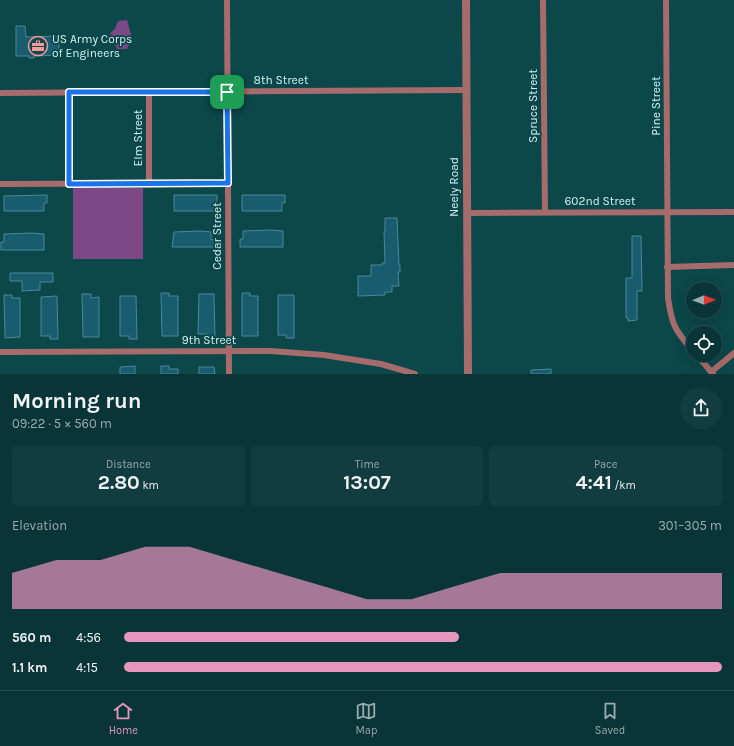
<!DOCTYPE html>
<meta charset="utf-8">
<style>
:root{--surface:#093538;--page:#123d40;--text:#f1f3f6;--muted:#99abae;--line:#295053;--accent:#e797bd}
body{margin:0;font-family:Karla,sans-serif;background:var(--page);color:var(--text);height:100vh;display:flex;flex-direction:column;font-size:15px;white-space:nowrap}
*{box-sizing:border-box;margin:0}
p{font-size:13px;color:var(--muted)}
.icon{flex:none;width:22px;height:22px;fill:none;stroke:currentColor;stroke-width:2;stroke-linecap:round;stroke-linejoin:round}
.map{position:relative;height:374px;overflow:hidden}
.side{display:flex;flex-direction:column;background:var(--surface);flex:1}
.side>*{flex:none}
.needle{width:26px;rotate:89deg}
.controls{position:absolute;left:686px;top:282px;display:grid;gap:8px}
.controls a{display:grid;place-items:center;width:36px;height:36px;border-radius:50%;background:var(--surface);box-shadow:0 4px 16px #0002,0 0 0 1px var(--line);font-size:20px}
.pin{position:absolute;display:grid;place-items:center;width:34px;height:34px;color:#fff;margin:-17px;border-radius:8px;box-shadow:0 2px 6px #0006}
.round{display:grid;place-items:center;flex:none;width:42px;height:42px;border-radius:21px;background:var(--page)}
.head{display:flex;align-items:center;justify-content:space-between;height:68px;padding:0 12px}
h1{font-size:22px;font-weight:700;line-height:30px}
.stats{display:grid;grid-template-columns:repeat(3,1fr);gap:6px;height:68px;padding:4px 12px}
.stats div{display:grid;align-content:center;border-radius:6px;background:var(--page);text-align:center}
.stats b{font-size:20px;font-weight:700}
.stats small{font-size:11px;font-weight:400}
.stats p{font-size:11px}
.chart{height:112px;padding:8px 12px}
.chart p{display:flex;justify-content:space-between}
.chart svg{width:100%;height:72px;margin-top:4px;fill:var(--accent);opacity:.7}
ul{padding:0 12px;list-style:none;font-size:13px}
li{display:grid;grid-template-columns:64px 48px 1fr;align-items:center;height:30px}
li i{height:10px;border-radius:5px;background:var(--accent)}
.tab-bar{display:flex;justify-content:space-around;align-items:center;height:56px;border-top:1px solid var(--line);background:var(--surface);font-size:11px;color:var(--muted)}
.tab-bar a{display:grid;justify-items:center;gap:2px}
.tab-bar .selected{color:var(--accent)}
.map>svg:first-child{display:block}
.green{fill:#7c4886}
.building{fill:#195c6e;stroke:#4a889c}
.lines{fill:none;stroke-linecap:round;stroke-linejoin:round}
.minor{stroke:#a56c6b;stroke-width:6}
.tertiary{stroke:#a56c6b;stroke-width:8}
.route-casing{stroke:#fff;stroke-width:8}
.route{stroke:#1a73e8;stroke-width:5}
.labels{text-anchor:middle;stroke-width:3.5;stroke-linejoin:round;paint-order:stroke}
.poi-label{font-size:12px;fill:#cff1f3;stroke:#0c474a;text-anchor:start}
.street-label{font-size:12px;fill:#cff1f3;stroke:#0c474a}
</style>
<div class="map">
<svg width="734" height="374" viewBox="0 0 734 374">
<rect width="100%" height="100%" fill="#0c474a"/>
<g class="green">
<path d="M127 20 132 38 127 49H117L110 33 115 29 118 21Z"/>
<rect x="73" y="188" width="70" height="71"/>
</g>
<g class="building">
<path d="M16 26H25L26 37 59 36V55L34 56V58H29V56H16Z"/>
<path d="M47 195V203H44V211H4V196Z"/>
<path d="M174 195H217V203H214V211H174Z"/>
<path d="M242 195H285V203H282V211H242Z"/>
<path d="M385 218H397L399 265H400V272H398L399 286H392V292H385V295L358 296V276H371V265H382V263H385L384 232H385Z"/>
<path d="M271 230 283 231V247H240V239H243V231Z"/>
<path d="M200 231 211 232V240L216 239 217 247H172L174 232Z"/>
<path d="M32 233 44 234V250H1V242H4V234Z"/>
<path d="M632 236H641L642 291H637V320L628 321V318H626V278H632Z"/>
<path d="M10 273H53V282H40V290L22 291V281H10Z"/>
<path d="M161 293H169V296H178V336H162Z"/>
<path d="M242 293H250V296H258V336H242Z"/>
<path d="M82 294H91V298L99 297V337H83Z"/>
<path d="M199 294H214L215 337H207V334H198Z"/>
<path d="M4 295H12V298H20V337L5 338Z"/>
<path d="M278 295H294V338H286V335H278Z"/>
<path d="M57 296 58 339H50V336H41V297Z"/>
<path d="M120 296H136L137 339H129V336H120Z"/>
<path d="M135 366V374H120V367Z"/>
<path d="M161 366H169V369H178V374H161Z"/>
<path d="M199 367H214L215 374H199Z"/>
<path d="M551 369V374H531V370Z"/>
</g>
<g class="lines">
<g class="minor">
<path d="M227 0 229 374"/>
<path d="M543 0 545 212"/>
<path d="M666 0 668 298C672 326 675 330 693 351"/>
<path d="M149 92V183"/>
<path d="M0 93 466 90"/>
<path d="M0 184 228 183"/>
<path d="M69 184V92"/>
<path d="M467 213 734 212"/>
<path d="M667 267 734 265"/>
<path d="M0 352 271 351 324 355 381 364 415 374"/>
<path d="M697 355 713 374"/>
<path d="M711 372 734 353"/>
</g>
<path class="tertiary" d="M466 0 468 374"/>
</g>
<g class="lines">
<defs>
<path id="route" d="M69 92H227L228 183 69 184Z"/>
</defs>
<use href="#route" class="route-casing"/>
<use href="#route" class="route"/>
</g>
<defs>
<symbol id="office-ring" viewBox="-11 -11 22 22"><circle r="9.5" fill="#0c474a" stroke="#f59b9a" stroke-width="1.5"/><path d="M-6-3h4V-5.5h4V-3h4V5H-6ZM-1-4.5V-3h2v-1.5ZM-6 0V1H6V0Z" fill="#f59b9a"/></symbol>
</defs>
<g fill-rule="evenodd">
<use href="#office-ring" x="27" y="35" width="22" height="22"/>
</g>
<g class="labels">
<g class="poi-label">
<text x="52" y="43">US Army Corps<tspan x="52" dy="14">of Engineers</tspan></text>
</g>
<g class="street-label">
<text x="281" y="84">8th Street</text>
<text transform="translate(533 106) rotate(-90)" y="4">Spruce Street</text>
<text transform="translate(656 106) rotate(-90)" y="4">Pine Street</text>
<text transform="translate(138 138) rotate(-90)" y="4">Elm Street</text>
<text transform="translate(454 187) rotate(-90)" y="4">Neely Road</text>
<text x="600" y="205">602nd Street</text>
<text transform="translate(217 236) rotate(-90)" y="4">Cedar Street</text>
<text x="209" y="344">9th Street</text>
</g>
</g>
</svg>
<div class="controls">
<a><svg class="needle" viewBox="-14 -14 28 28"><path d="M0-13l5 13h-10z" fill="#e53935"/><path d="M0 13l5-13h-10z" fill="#99abae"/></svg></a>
<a><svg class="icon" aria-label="locate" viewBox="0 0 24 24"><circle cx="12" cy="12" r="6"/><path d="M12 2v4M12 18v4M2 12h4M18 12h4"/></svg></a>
</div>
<div class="pin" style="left:227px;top:92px;background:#1e9e55"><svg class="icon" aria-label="arrive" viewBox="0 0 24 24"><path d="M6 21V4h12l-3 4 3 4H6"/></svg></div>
</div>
<section class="side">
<div class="head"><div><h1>Morning run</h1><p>09:22 · 5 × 560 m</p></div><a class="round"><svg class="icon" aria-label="share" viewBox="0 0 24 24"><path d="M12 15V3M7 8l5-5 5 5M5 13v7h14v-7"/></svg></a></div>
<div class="stats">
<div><p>Distance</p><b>2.80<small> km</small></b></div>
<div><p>Time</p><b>13:07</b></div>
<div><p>Pace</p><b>4:41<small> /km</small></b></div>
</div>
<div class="chart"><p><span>Elevation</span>301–305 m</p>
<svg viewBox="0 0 160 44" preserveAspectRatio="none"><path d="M0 44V22L10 14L20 14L30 6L40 6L50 14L60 22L70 30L80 38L90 38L100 30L110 22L120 22L130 22L140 22L150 22L160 22V44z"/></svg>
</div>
<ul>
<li><b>560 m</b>4:56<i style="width:56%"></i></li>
<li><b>1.1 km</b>4:15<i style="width:100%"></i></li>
</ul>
</section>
<nav class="tab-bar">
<a class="selected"><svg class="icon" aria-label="home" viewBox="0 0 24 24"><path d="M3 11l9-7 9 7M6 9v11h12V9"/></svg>Home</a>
<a><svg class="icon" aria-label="map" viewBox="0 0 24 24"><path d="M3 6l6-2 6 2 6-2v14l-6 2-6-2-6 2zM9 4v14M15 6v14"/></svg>Map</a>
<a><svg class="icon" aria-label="saved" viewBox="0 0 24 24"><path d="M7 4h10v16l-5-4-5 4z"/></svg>Saved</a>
</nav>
